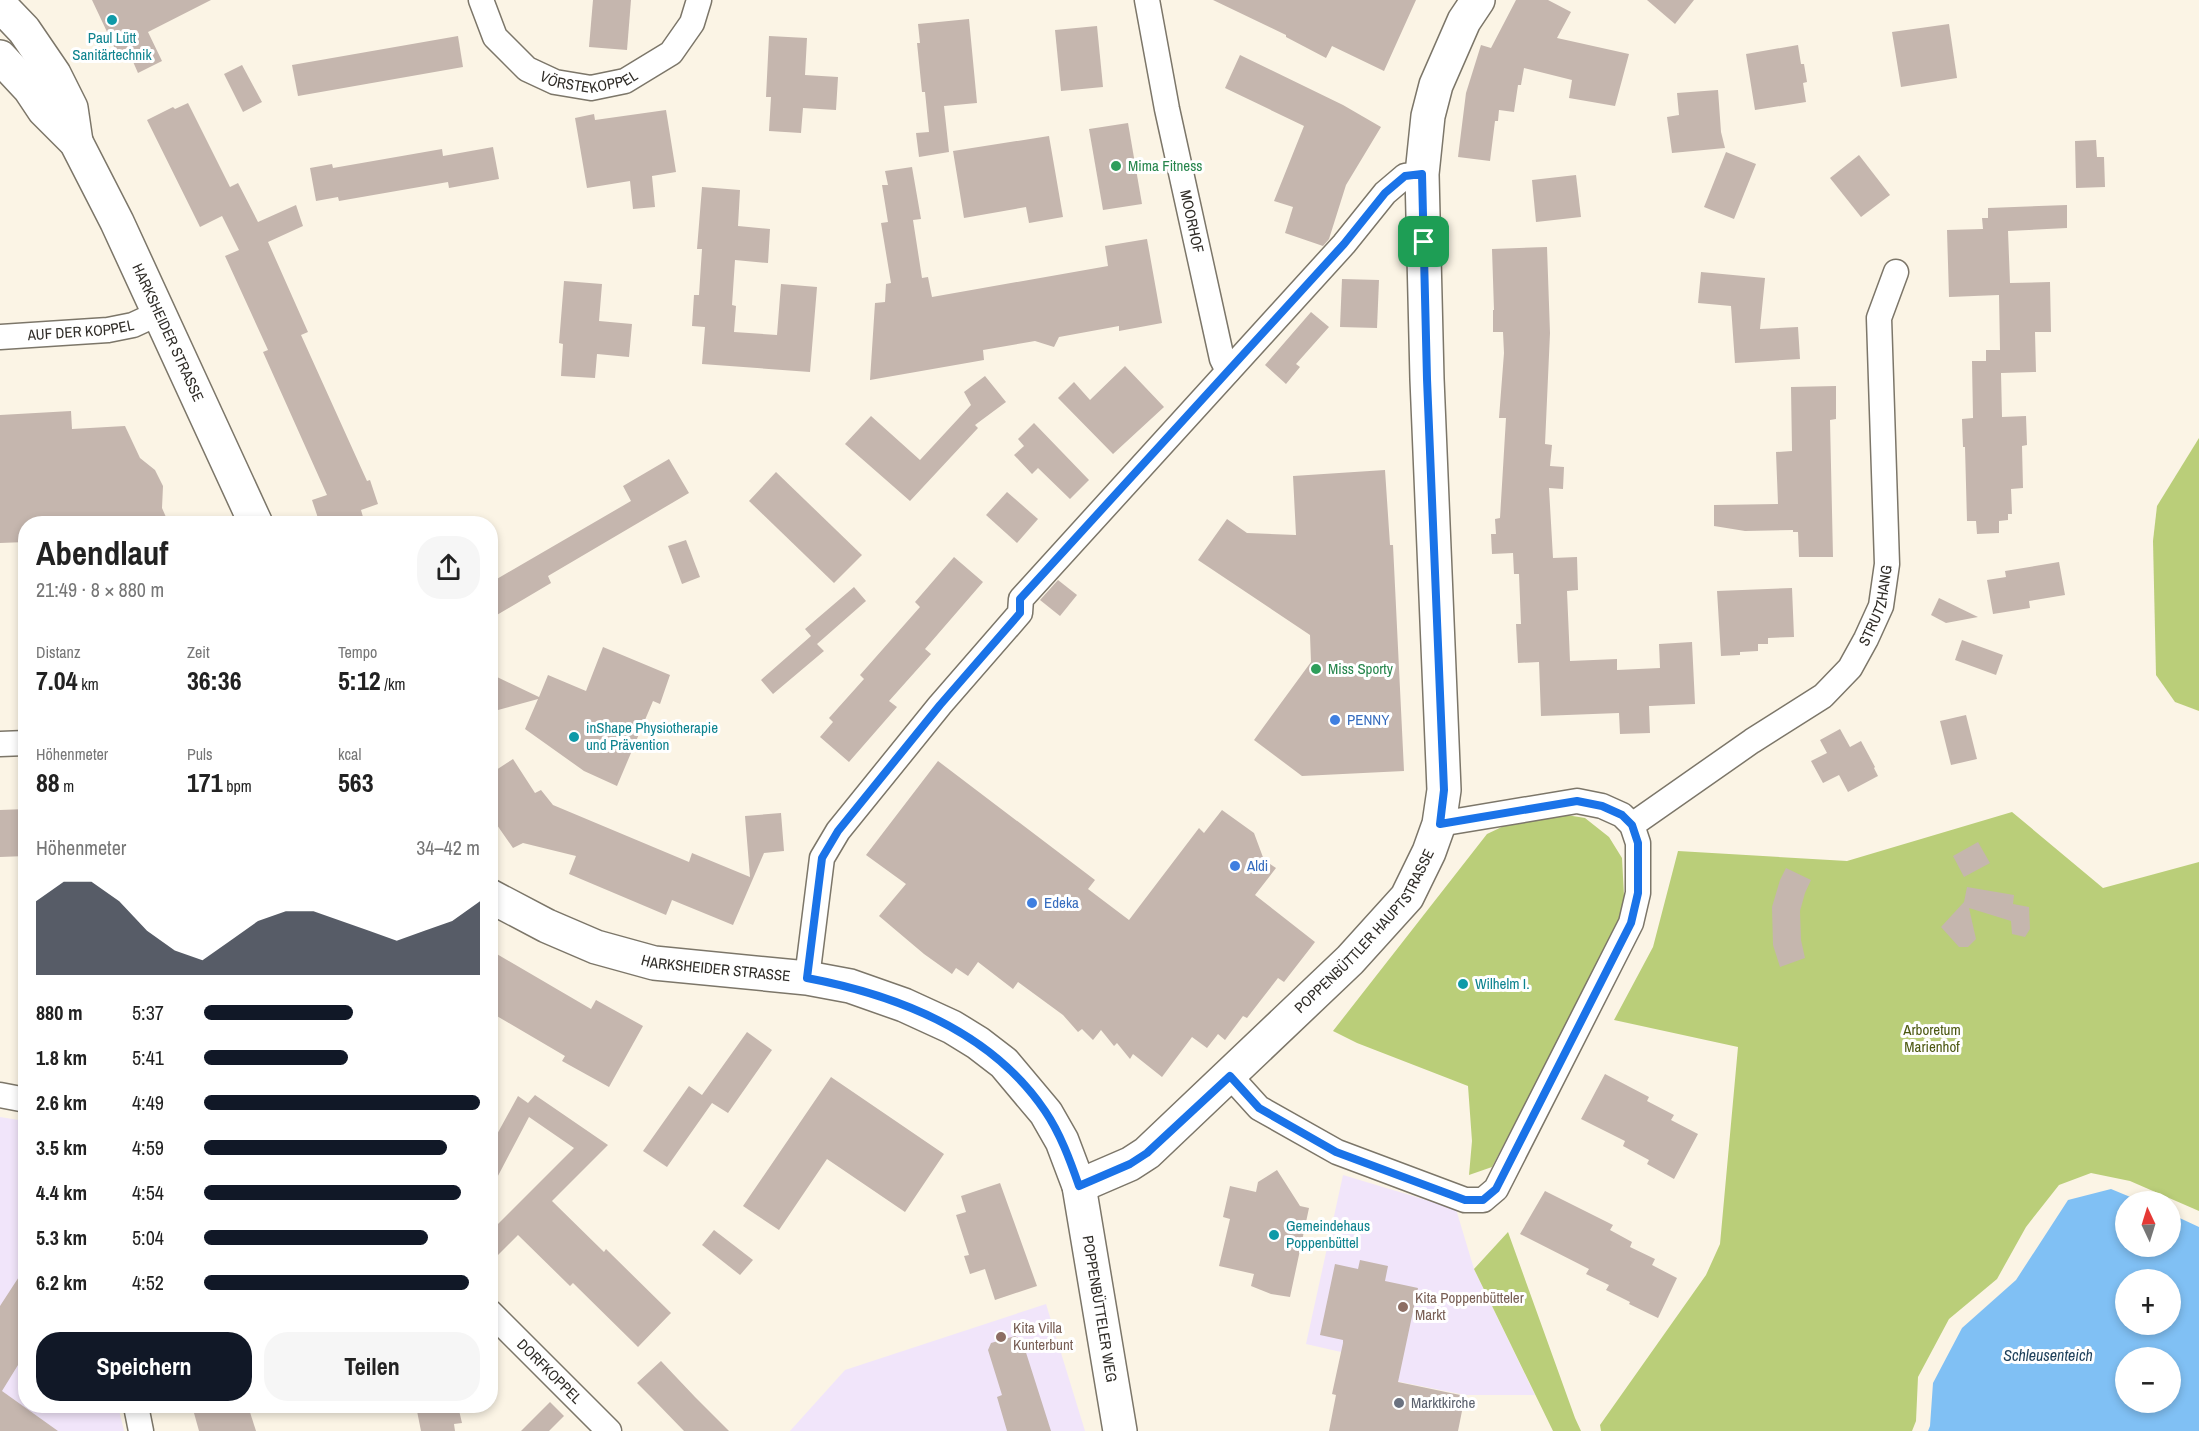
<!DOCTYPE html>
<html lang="de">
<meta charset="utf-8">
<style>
:root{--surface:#fff;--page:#f6f6f6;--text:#222;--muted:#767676;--accent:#111827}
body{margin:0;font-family:"Archivo Narrow",sans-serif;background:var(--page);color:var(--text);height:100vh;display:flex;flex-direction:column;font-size:22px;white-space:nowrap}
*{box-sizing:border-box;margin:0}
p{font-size:20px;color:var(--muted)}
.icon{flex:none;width:33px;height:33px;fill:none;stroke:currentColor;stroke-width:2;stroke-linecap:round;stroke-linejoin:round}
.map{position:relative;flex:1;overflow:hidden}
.sheet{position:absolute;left:18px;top:516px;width:480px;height:897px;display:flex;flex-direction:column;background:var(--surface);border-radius:24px;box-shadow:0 3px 9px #0003}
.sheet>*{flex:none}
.needle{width:39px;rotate:356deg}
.tools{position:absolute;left:2115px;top:1191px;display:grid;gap:12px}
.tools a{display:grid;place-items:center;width:66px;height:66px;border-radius:50%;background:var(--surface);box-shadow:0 3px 9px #0003;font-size:30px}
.pin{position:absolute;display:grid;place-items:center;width:51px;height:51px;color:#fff;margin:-26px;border-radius:12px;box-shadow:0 3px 9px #0006}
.round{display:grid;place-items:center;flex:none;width:63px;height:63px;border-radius:24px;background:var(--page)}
.headline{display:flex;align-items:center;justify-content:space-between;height:102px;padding:0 18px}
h1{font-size:33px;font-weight:700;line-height:45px}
.figures{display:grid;grid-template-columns:repeat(3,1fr);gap:9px;height:102px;padding:6px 18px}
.figures div{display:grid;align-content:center}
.figures b{font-size:26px;font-weight:700}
.figures small{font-size:16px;font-weight:400}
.figures p{font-size:16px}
.chart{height:168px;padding:12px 18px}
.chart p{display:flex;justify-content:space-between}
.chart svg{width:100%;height:108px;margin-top:6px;fill:var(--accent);opacity:.7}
.cta{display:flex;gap:12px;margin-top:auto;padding:12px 18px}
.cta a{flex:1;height:69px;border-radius:24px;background:var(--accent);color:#fff;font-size:24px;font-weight:700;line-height:69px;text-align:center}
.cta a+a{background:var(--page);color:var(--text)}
ul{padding:0 18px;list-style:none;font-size:20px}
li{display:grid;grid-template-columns:96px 72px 1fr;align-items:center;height:45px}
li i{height:15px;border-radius:8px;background:var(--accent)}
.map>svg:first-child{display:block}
.education{fill:#f1e5fa}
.green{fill:#bace79}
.water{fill:#80c0f4;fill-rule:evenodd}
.building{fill:#c5b6ae}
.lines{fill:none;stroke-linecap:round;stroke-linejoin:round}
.street-casing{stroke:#7c7669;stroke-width:27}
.secondary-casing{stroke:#7c7669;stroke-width:36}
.street{stroke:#fff;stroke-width:24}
.secondary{stroke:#fff;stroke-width:33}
.route-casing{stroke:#fff;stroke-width:12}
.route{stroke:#1a73e8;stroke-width:8}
.culture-dot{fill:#0f9aa8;stroke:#fff;stroke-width:2}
.leisure-dot{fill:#2e9e5b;stroke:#fff;stroke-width:2}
.shop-dot{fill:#3f7fe0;stroke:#fff;stroke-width:2}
.education-dot{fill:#8d6e63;stroke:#fff;stroke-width:2}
.worship-dot{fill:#6b7280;stroke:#fff;stroke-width:2}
.labels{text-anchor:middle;stroke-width:6;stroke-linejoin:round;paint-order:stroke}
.culture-label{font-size:15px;fill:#0d838f;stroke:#fff;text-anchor:start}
.street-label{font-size:15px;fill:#302d28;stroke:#fff}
.leisure-label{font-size:15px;fill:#27864d;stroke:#fff;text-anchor:start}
.shop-label{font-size:15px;fill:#366cbe;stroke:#fff;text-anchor:start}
.park-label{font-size:15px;fill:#4c5812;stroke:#fff}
.education-label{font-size:15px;fill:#785e54;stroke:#fff;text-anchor:start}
.worship-label{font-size:15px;fill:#5b616d;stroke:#fff;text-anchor:start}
.water-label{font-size:16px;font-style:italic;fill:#1c3e59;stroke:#fff}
</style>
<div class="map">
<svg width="2199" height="1431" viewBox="0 0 2199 1431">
<rect width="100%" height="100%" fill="#fbf4e5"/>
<g class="education">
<path d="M0 1117 25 1121 26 1406H118L124 1431H0Z"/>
<path d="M1343 1175 1456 1209 1474 1269 1535 1395H1465L1361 1374 1341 1352 1306 1344Z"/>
<path d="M1046 1304 1085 1431H790L845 1370Z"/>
</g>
<g class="green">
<path d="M2199 438V711L2175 702 2156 675 2153 541 2157 506Z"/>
<path d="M2012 812 2103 888 2199 862V1211L2130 1181 2091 1173 2059 1185 2026 1227 1997 1279 1949 1319 1918 1377 1916 1421 1912 1431H1601L1600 1425 1706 1275 1720 1244 1738 1047 1614 1020 1653 947 1678 851 1847 861Z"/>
<path d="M1554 813 1585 818 1609 837 1622 858 1625 914 1492 1167 1469 1175 1472 1141 1468 1086 1357 1043 1333 1031 1487 834 1527 815Z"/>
<path d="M1508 1232 1575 1418 1581 1431H1553L1474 1269Z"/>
</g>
<path class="water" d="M2111 1189 2140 1201 2126 1202V1246H2170L2171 1214 2199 1227V1431H1928L1930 1426 1933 1383 1962 1328 2016 1280 2068 1200ZM2126 1280H2170V1324H2126ZM2126 1358H2170V1402H2126Z"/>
<g class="building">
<path d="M92 0H211L148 32 162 61 138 73 127 48 117 53Z"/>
<path d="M593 0H631L627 50 589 47Z"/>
<path d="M1213 0H1416L1384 71 1332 46 1326 58 1286 37V35Z"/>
<path d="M1516 0H1548L1571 12 1557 38 1629 54 1615 106 1569 98 1572 80 1524 68 1521 85H1518L1514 112 1499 110 1498 121H1495L1490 161 1458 157 1466 93 1481 45 1491 48Z"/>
<path d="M1647 0H1694L1675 24Z"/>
<path d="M969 19 977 103 944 106 949 152 919 157 916 133 929 132 925 92H922L917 43H920L918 24Z"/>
<path d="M1949 24 1957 78 1901 87 1892 32Z"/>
<path d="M1097 26 1103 87 1061 91 1055 30Z"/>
<path d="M458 36 463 67 298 96 292 65Z"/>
<path d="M769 36 807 38 805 75 838 77 836 110 803 108 801 133 769 131 771 97H766Z"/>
<path d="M1798 45 1801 64H1804L1807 82 1803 83 1806 102 1755 110 1746 54Z"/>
<path d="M1240 55 1343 105 1381 127 1346 185 1329 239 1323 246 1285 233 1293 207 1274 201 1304 126 1225 88Z"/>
<path d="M242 65 262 102 243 112 224 74Z"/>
<path d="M1718 90 1721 132 1725 148 1672 153 1667 117 1679 115 1677 93Z"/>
<path d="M188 103 230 187 238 183 258 222 296 205 303 226 268 242 308 332 301 335 367 481 370 480 378 504 361 510 365 524H320L312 500 327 495 263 352 268 350 225 256 239 250 222 216 200 227 147 120 173 107 175 109Z"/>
<path d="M666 110 676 172 652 176 655 207 633 209 630 181 587 188 575 118 594 114 595 120Z"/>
<path d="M1128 123 1142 204 1103 210 1089 129Z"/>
<path d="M1049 136 1063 217 1029 223 1026 207 964 218 953 151Z"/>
<path d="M2096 140 2097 157H2104L2105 187 2076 188 2075 141Z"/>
<path d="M493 147 499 179 449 188 448 182 339 201 338 197 316 201 310 168 332 164 333 168 442 149 443 156Z"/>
<path d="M1726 152 1756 164 1734 219 1704 207Z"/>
<path d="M1859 155 1890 195 1861 217 1830 178Z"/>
<path d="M912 167 921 219 913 220 922 278 928 277 932 297 1108 266 1105 246 1147 239 1162 323 1119 331V326L1059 337 1054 347 1035 341 983 350 984 360 870 380 875 303 885 302 886 284 891 283 881 223 888 222 882 185H888L885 171Z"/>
<path d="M1576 175 1581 217 1536 222 1532 180Z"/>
<path d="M702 187 740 190 738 226 770 229 768 263 735 260 732 305 736 306 734 332 777 335 781 284 817 287 810 372 702 364 705 327 692 326 694 295H699L702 249H697Z"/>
<path d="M2067 205V228L2008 231 2010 283 2050 282 2051 332H2035L2036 372 2001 373 2002 417 2026 416 2027 445 2022 446 2023 488 2011 489 2012 514H2008V520L1999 521V533L1977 534 1976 521H1967L1965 447H1963L1962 419 1973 418 1972 361H1986V350H2000L1999 295 1949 297 1947 230 1983 229 1982 218H1988V208Z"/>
<path d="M1547 247 1550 333 1545 444 1552 445 1550 466 1564 467 1563 489 1549 488 1553 558 1577 557 1578 590 1567 591 1570 661 1617 659V670L1660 668 1659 644 1692 642 1695 704 1649 706 1650 733 1620 734 1619 713 1541 716 1539 662 1518 663 1516 624H1521L1519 574H1514L1513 553 1492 554 1491 534H1496L1495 519 1500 518 1506 418H1499L1504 353 1503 332H1493V310H1494L1492 249Z"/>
<path d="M1701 272 1765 278 1760 329 1798 327 1800 359 1735 363 1731 306 1698 303Z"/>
<path d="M1342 279 1379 280 1377 328 1340 327Z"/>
<path d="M564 281 602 284 599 321 632 324 629 357 597 354 595 378 561 376 563 344 559 343Z"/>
<path d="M1311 312 1329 327 1296 364 1300 367 1286 384 1265 365Z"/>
<path d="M1125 366 1164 407 1113 454 1058 398 1074 382 1090 400Z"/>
<path d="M985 376 1006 402 975 425 978 428 910 501 845 444 871 416 920 460 971 405 964 392Z"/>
<path d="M1836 386V419L1830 420 1833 557H1799L1798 532H1793V530L1745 531 1714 526V505L1778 504 1776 452 1792 451 1791 387Z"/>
<path d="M71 411 72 429 125 426 140 458 155 470 163 486 162 508 169 524H26V542L0 543V415Z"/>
<path d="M1034 423 1089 480 1070 499 1038 468 1032 474 1014 455 1024 446 1018 439Z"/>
<path d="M669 459 689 493 548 576 551 583 490 619V583L631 501 623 486Z"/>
<path d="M1385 470 1390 545H1393L1404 771 1302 776 1254 740 1311 662 1310 635 1198 560 1227 519 1247 533 1296 535 1293 476Z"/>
<path d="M776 472 862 555 834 583 749 501Z"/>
<path d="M1007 492 1038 519 1017 543 986 515Z"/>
<path d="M686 540 700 577 682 584 668 546Z"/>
<path d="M954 557 983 582 925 649 931 654 889 701 897 707 849 762 820 737 833 722 829 718 864 679 860 675 920 607 915 602Z"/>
<path d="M2059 562 2065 595 2029 601 2030 608 1993 614 1987 580 2006 577 2005 571Z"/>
<path d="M1058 580 1077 595 1060 616 1040 600Z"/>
<path d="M854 587 866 601 817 644 824 651 773 694 761 680 811 636 805 629Z"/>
<path d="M1792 588 1794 637 1768 638V644H1758V651L1740 652V655L1721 656 1717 591Z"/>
<path d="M1939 598 1978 617 1946 623 1931 615Z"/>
<path d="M1962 640 2003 655 1996 675 1955 660Z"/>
<path d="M603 647 670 675 660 704 653 701 617 786 584 771 525 729 538 699 498 710 490 704V686L497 677 539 697 548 675 586 691Z"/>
<path d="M1966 715 1977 759 1951 765 1940 721Z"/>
<path d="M1840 729 1850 747 1861 741 1875 767 1874 768 1878 776 1848 792 1839 775 1823 783 1811 761 1827 753 1820 740Z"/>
<path d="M513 759 535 793 541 790 553 805 689 862 692 853 750 877 745 816 781 813 784 851 764 853 733 925 672 900 666 915 569 874 576 856 523 843 513 848 490 815V774Z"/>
<path d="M938 761 1095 880 1088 889 1129 920 1199 828 1204 833 1222 810 1254 833 1264 860 1276 868 1255 895 1315 942 1284 982 1278 978 1247 1018 1243 1016 1225 1040 1218 1034 1207 1048 1192 1037 1162 1077 1133 1054 1130 1059 1117 1043 1114 1046 1101 1030 1093 1040 1082 1029 1078 1032 1063 1015 1018 982 1013 989 978 962 968 976 956 968 952 974 924 954 879 916 906 884 866 855Z"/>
<path d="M26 809V856L0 857V810Z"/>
<path d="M1978 842 1990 863 1964 877 1953 856Z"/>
<path d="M1786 868 1811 880 1805 893 1800 911 1801 940 1805 958 1780 967 1773 945 1772 907 1780 880Z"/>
<path d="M1967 887 2014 895 2013 904 2029 907 2030 929 2025 937 2012 934 2011 921 1969 908 1976 939 1968 947H1959L1941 927 1964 902Z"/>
<path d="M490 950 591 1009 596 1000 643 1026 609 1087 562 1061 565 1056 490 1012Z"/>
<path d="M747 1032 772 1050 728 1113 712 1103 667 1167 643 1151 689 1086 702 1095Z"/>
<path d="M1605 1074 1649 1097 1647 1101 1674 1115 1671 1120 1698 1134 1674 1179 1647 1164 1649 1160 1623 1146 1625 1141 1581 1119Z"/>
<path d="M831 1077 944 1154 905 1212 827 1159 779 1230 743 1206Z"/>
<path d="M535 1095 608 1145 552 1201 604 1252 606 1249 671 1313 638 1347 573 1283 570 1286 518 1235 490 1263V1232L574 1148 529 1117 490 1191V1147L518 1096 528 1103Z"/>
<path d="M1277 1170 1300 1206 1309 1208 1290 1297 1271 1294 1251 1286 1254 1274 1219 1266 1230 1219 1223 1217 1230 1186 1256 1192 1258 1182Z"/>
<path d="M1000 1183 1037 1286 995 1300 985 1269 970 1274 964 1256 969 1255 956 1215 966 1212 961 1196Z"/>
<path d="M1545 1191 1613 1225 1610 1230 1632 1242 1630 1247 1655 1259 1652 1265 1677 1278 1658 1318 1629 1304 1630 1302 1606 1290 1609 1285 1586 1274 1589 1269 1520 1234Z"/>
<path d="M714 1230 753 1260 740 1275 702 1245Z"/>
<path d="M1360 1260 1388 1266 1385 1281 1418 1288 1398 1382 1465 1396 1458 1431H1329L1336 1395 1332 1394 1343 1343V1340L1320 1335 1335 1264 1358 1269Z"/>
<path d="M26 1266V1352L2 1391 58 1431H0V1306Z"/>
<path d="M1015 1336 1022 1340 1051 1431H1007L997 1397 1002 1395 988 1350 991 1343Z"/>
<path d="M661 1361 695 1397 729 1431H684L653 1399 637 1383Z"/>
<path d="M550 1402 564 1416 549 1431H521Z"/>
<path d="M221 1406H248L256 1431H199L194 1413Z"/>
<path d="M416 1406H458L462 1423 454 1424 455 1431H421Z"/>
</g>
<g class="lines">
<defs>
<g id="street">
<path id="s1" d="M481 0 495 37 527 69 555 82 591 88 625 81 671 53 692 23 699 0"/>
<path id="s2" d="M1147 0 1167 109 1222 359 1228 371"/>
<path id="s3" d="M0 337 108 330 133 325 159 313"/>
<path d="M0 744 26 743"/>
<path id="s4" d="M1632 825 1752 741 1823 696 1850 668 1866 639 1881 606 1887 564 1879 318 1896 272"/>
<path d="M807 978 822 858 838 831 940 705 1020 613 1021 599 1344 244 1385 193 1405 176 1422 174"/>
<path d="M1230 1076 1259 1108 1337 1152 1465 1200H1483L1496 1189 1631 923 1638 893V843L1632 825 1622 815 1602 806 1577 801 1439 824"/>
<path d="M0 1095 26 1100"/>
<path id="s5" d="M490 1312 609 1431"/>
<path d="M136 1406 141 1431"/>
</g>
<g id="secondary">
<path d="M0 5 24 30 54 74 71 108 76 142"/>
<path id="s6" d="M0 57 30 89 44 110 76 142 117 222 256 524"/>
<path id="s7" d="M490 896 547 926 596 947 654 963 807 978 850 986 904 1005 952 1027 978 1043 1004 1063 1046 1113 1062 1141 1079 1186 1120 1431"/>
<path id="s8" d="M1079 1186 1130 1164 1147 1153 1350 960 1407 897 1429 852 1439 824 1444 790 1427 379 1422 174 1428 116 1436 85 1464 21 1478 0"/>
</g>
</defs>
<use href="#street" class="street-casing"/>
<use href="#secondary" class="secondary-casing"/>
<use href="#street" class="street"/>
<use href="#secondary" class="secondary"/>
</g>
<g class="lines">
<defs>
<path id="route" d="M1422 174 1427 379 1444 790 1440 824 1577 801 1602 806 1622 815 1632 825 1638 843V893L1631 923 1496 1189 1483 1200H1465L1336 1152 1259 1108 1230 1076 1147 1153 1130 1164 1079 1186C1070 1160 1060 1133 1045 1111 991 1031 897 995 807 978L822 858 838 831 940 705 1020 613V599L1344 244 1385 193 1405 176Z"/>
</defs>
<use href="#route" class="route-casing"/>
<use href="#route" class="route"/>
</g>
<g class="culture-dot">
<circle cx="112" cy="20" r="6"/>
<circle cx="574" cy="737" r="6"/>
<circle cx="1463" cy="984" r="6"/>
<circle cx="1274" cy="1235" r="6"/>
</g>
<g class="leisure-dot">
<circle cx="1116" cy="166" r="6"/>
<circle cx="1316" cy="669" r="6"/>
</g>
<g class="shop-dot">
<circle cx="1335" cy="720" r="6"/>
<circle cx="1235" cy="866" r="6"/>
<circle cx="1032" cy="903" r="6"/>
</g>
<g class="education-dot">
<circle cx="1403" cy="1307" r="6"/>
<circle cx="1001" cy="1337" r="6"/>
</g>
<circle class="worship-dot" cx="1399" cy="1403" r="6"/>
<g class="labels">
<g class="culture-label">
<text x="112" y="43" text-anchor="middle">Paul Lütt<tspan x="112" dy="17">Sanitärtechnik</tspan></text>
<text x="586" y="733">inShape Physiotherapie<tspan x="586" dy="17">und Prävention</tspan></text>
<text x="1475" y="989">Wilhelm I.</text>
<text x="1286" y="1231">Gemeindehaus<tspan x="1286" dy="17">Poppenbüttel</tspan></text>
</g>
<g class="street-label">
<text dy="5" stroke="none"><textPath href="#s1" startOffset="150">VÖRSTEKOPPEL</textPath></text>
<text dy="5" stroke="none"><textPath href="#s2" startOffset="226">MOORHOF</textPath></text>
<text dy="5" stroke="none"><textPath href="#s3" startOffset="81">AUF DER KOPPEL</textPath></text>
<text dy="5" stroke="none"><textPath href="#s6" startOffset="326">HARKSHEIDER STRASSE</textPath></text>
<text dy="5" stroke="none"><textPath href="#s4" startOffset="338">STRUTZHANG</textPath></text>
<text dy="5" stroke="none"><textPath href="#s8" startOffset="388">POPPENBÜTTLER HAUPTSTRASSE</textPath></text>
<text dy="5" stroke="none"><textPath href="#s7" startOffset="240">HARKSHEIDER STRASSE</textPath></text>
<text dy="5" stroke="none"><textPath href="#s7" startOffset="819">POPPENBÜTTELER WEG</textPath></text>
<text dy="5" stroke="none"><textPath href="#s5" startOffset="84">DORFKOPPEL</textPath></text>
</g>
<g class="leisure-label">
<text x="1128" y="171">Mima Fitness</text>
<text x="1328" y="674">Miss Sporty</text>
</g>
<g class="shop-label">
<text x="1347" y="725">PENNY</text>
<text x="1247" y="871">Aldi</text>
<text x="1044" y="908">Edeka</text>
</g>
<g class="park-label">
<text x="1932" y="1035">Arboretum<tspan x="1932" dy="17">Marienhof</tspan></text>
</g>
<g class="education-label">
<text x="1415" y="1303">Kita Poppenbütteler<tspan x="1415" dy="17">Markt</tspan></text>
<text x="1013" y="1333">Kita Villa<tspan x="1013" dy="17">Kunterbunt</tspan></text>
</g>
<g class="worship-label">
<text x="1411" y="1408">Marktkirche</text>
</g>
<g class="water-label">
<text x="2048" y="1361">Schleusenteich</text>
</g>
</g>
</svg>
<div class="tools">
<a><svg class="needle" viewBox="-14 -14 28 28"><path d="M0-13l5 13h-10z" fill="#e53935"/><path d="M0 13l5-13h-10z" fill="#767676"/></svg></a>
<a>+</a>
<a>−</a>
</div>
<div class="pin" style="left:1424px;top:242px;background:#1e9e55"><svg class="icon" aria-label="arrive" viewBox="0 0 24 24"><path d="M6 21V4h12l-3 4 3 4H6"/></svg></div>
<section class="sheet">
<div class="headline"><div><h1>Abendlauf</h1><p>21:49 · 8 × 880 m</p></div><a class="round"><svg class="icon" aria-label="share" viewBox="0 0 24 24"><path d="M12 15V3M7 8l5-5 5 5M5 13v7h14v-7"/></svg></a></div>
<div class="figures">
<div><p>Distanz</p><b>7.04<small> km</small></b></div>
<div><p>Zeit</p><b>36:36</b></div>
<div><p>Tempo</p><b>5:12<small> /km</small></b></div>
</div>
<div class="figures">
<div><p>Höhenmeter</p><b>88<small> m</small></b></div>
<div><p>Puls</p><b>171<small> bpm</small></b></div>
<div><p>kcal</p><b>563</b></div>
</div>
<div class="chart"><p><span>Höhenmeter</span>34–42 m</p>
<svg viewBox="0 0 160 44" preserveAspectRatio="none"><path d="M0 44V14L10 6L20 6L30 14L40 26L50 34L60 38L70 30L80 22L90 18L100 18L110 22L120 26L130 30L140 26L150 22L160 14V44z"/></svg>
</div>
<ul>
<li><b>880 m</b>5:37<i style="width:54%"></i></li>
<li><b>1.8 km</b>5:41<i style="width:52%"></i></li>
<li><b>2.6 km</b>4:49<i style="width:100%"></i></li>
<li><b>3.5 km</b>4:59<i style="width:88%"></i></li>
<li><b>4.4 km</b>4:54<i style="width:93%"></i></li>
<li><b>5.3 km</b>5:04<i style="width:81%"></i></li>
<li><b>6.2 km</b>4:52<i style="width:96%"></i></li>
</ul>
<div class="cta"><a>Speichern</a><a>Teilen</a></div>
</section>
</div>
